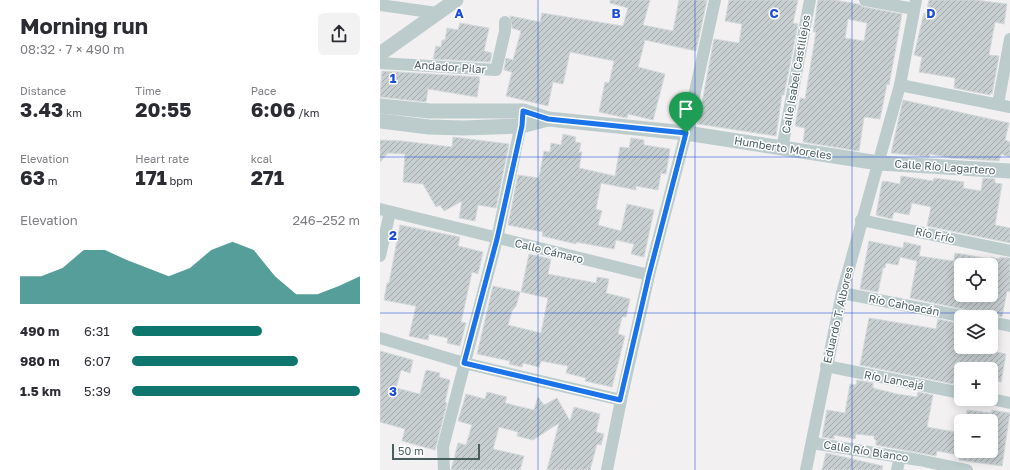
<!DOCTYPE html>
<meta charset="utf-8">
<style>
:root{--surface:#fff;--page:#f2f2f3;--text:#2b2b33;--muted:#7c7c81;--accent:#0f766e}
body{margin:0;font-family:"Golos Text",sans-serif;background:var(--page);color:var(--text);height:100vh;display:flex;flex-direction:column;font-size:15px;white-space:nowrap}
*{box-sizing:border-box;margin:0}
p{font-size:13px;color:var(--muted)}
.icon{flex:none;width:22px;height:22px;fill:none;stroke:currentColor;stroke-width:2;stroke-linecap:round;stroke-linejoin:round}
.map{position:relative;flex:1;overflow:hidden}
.details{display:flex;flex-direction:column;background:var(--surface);width:380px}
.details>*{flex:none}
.fabs{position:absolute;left:574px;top:258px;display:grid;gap:8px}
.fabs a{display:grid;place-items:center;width:44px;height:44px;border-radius:6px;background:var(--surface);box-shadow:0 2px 10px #0003;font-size:20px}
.scale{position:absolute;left:12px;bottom:10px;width:88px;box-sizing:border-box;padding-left:4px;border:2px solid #485d5e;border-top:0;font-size:11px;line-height:14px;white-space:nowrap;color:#485d5e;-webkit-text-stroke:3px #fff;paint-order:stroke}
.pin{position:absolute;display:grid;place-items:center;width:34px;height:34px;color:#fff;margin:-41px -17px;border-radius:50% 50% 50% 0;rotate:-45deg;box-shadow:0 0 4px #0007}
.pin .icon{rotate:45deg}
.round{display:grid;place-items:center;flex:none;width:42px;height:42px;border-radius:6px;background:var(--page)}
.headline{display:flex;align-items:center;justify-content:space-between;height:68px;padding:0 20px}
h1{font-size:22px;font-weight:700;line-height:30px}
.stats{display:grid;grid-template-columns:repeat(3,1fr);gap:6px;height:68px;padding:4px 20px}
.stats div{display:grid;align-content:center}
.stats b{font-size:20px;font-weight:700}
.stats small{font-size:11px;font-weight:400}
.stats p{font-size:11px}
.chart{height:112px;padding:8px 20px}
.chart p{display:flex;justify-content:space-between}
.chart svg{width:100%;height:72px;margin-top:4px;fill:var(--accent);opacity:.7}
ul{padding:0 20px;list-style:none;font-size:13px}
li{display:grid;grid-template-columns:64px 48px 1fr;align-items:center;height:30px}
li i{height:10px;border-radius:5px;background:var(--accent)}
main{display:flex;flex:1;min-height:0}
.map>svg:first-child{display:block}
.building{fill:url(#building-hatch);stroke:#d4d9db;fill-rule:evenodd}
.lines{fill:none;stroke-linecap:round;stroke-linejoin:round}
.minor{stroke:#bccccd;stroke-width:12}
.tertiary{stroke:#bccccd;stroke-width:15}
.route-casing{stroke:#fff;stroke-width:8}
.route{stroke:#1a73e8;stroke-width:5}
.grid{fill:none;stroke:#1d4ed8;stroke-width:1;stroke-opacity:0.55}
.labels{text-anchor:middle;stroke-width:3;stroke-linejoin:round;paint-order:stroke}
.street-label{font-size:11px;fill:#485d5e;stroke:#fff}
.grid-label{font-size:13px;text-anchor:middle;font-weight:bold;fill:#1d4ed8;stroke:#fff;stroke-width:3;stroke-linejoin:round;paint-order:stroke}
</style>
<main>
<section class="details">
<div class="headline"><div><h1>Morning run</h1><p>08:32 · 7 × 490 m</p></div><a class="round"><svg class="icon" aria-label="share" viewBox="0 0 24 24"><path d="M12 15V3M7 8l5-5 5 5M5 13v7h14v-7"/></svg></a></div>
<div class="stats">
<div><p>Distance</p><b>3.43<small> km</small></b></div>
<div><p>Time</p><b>20:55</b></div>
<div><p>Pace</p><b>6:06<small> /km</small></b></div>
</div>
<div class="stats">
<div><p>Elevation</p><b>63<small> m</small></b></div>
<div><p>Heart rate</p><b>171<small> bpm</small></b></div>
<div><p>kcal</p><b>271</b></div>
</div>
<div class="chart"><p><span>Elevation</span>246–252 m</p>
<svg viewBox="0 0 160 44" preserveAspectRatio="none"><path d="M0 44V27L10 27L20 22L30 11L40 11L50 17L60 22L70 27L80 22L90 11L100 6L110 11L120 27L130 38L140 38L150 33L160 27V44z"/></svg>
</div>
<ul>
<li><b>490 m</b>6:31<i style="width:57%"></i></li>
<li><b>980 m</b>6:07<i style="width:73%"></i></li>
<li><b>1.5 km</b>5:39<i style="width:100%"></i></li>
</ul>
</section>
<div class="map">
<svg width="630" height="470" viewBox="0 0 630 470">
<defs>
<pattern id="building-hatch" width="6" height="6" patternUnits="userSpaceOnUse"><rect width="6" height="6" fill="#c7ced0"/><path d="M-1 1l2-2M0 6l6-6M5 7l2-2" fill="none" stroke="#a4aaac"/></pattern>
</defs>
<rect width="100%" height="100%" fill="#f2f0f1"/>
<g class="building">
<path d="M230 0H270L263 25 293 31 299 0H327L316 51 265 40 258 67 285 74 273 120 248 114 247 118 219 112 225 82 229 83 234 61 190 52 183 84 173 82 168 106 126 96 132 72 124 70 126 58 133 60 141 31 132 28 130 16 160 22 162 13 243 26 248 8 230 3Z"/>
<path d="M349 0H418L413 23 418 24 404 95H402L396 136 318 124 334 39 359 43 362 24 345 21Z"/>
<path d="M438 0H454L478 4 484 7 522 14 509 85 507 84 500 119 484 117 479 151 423 142 425 128 415 126 420 98 425 99 436 32H433ZM468 19 487 23 484 41 465 38Z"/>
<path d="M549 0H596L627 4 624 24 615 22 609 55 619 56 612 94 610 93V95L574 88 575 78 539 72 542 57 534 55 544 13 546 14Z"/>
<path d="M80 23 109 28 104 51 112 53 110 62 53 59 56 46 61 47 62 40H65L67 28 78 30Z"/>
<path d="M2 71 100 77 97 97 48 89 46 102 0 97Z"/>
<path d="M523 100 629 123 625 140 630 142V157L621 154 619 161 571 158 550 154 549 157 511 153Z"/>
<path d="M183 134 196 137 195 142 201 143 199 152H202L199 168 235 176 240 147 249 148 251 138 264 140V145L290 149 286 174 281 173 278 190 256 186V190L221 183 216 209 222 211 218 225 241 231 247 204 274 210 264 257 251 254 254 244 236 240 234 249 196 242V244L162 236 163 232 128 225 138 175 159 178 164 151 170 152 171 143 181 145Z"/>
<path d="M73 137 129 144 116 208 98 205 95 221 79 218 82 201 64 211 60 205 56 207 43 184 23 182 25 154 8 153 0 162V140L22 141 72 147Z"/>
<path d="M521 176 553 181 554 178 584 182 583 188 601 191 603 178 615 179V183L622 184 615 225 630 228V243L547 226 551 207 532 203 529 215 514 212 512 219 496 215 502 182 504 181 520 184Z"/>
<path d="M20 225 80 237 78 246 103 252 98 274 92 272 81 322 86 323 80 346 67 343 68 338 49 334 48 340 29 336 36 306 4 300 7 283H9Z"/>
<path d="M489 241 523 248 524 242 541 246 539 256 566 260 574 261 575 253 611 259V257L619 259 620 257 630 258V292L627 291 622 317 612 315 605 317 593 315 587 310 530 298 537 261 520 257 518 265 506 263 505 268H503L498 292 480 289ZM581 265H611V295H576Z"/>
<path d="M149 254 171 259 168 274 216 283 217 277 229 279 226 293 250 299 246 317H242L238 334 245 336 232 387 205 381 206 378 186 373 188 366 161 361 159 367 143 363 142 367 129 364 130 361 97 354 113 286 140 292 136 306 132 311 128 325 161 333 168 298 141 292Z"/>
<path d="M489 318 551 328 556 329 558 319 581 324V347H593L626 354 621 382 611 380V369H576L573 384 480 365Z"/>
<path d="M0 351 33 360 30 373 21 370 16 388 40 394 46 370 60 373 59 377 70 380 65 402 67 403 55 450 22 441 25 429 0 422Z"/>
<path d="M477 380 493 383V388L517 394 537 397 538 392 553 395 547 427 581 433V451H611V421H585L587 410 611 413 612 410 630 413 622 466 579 460V455L557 451 556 456 496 445V440L494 439V436L476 434 475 439 454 435V439L442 437 447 410 465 413 470 384 476 385Z"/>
<path d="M107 392 127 397 125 403 154 410 158 397 164 405 177 398 190 421 194 407 220 414 216 432 224 434 221 445 217 444 210 470H167L179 423 153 440 137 436 138 432 119 427 113 449 144 456 140 470H71L78 443 86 445 92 425 78 421 86 394 105 399Z"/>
<path d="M446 453 503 466 502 470H442Z"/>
</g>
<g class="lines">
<g class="minor">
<path d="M485 0 534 9"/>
<path d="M0 5 57 13"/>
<path d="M0 63 116 70 125 31V22"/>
<path d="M520 85 630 107"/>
<path d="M618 104 630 39"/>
<path d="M402 149 430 0"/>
<path d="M0 209 269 275"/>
<path d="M481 220 630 251"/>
<path d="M0 256 10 212"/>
<path d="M462 293 586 317"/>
<path d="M611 322 630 326"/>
<path d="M0 338 84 363 241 400"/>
<path d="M446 366 581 393"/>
<path d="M611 399 630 403"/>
<path d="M432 443 539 460 587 470"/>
<path d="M64 470 63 447 117 239 142 119"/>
<path d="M227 470 241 400 269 275 306 133 335 0"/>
<path d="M426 470 462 293 520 85 536 0"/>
<path d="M517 470 520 457"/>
</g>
<g class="tertiary">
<path d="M0 54 76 0"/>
<path d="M0 106 50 111H143L168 119 306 133 499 163 630 171"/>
<path d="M0 121 49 127 83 128 141 126 168 119"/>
</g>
</g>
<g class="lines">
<defs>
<path id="route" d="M143 111 168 119 306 133 269 275 240 400 84 363 117 239 142 126Z"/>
</defs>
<use href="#route" class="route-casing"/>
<use href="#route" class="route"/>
</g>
<path class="grid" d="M158 0V470M315 0V470M472 0V470M0 157H630M0 313H630"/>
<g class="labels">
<g class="street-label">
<text transform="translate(70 67) rotate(4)" y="4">Andador Pilar</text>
<text transform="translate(416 74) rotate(-80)" y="4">Calle Isabel Castillejos</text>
<text transform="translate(403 148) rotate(9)" y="4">Humberto Moreles</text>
<text transform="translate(565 167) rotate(4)" y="4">Calle Río Lagartero</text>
<text transform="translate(555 235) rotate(12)" y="4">Río Frío</text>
<text transform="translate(169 251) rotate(14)" y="4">Calle Cámaro</text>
<text transform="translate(524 305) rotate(11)" y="4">Río Cahoacán</text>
<text transform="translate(458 315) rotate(-77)" y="4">Eduardo T. Albores</text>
<text transform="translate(514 380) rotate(11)" y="4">Río Lancajá</text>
<text transform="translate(486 451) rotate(9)" y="4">Calle Río Blanco</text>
</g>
</g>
<g class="grid-label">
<text x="79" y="18">A</text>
<text x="236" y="18">B</text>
<text x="394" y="18">C</text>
<text x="551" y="18">D</text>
<text x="13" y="83">1</text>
<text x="13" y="240">2</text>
<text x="13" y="396">3</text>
</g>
</svg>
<div class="fabs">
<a><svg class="icon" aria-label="locate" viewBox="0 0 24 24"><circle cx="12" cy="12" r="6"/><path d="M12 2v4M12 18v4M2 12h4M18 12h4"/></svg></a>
<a><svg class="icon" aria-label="layers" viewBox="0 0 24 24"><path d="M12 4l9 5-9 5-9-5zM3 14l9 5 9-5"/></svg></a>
<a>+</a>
<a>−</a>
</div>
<div class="scale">50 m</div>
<div class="pin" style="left:306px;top:133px;background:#1e9e55"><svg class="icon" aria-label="arrive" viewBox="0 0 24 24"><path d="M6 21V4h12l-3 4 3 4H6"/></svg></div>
</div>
</main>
